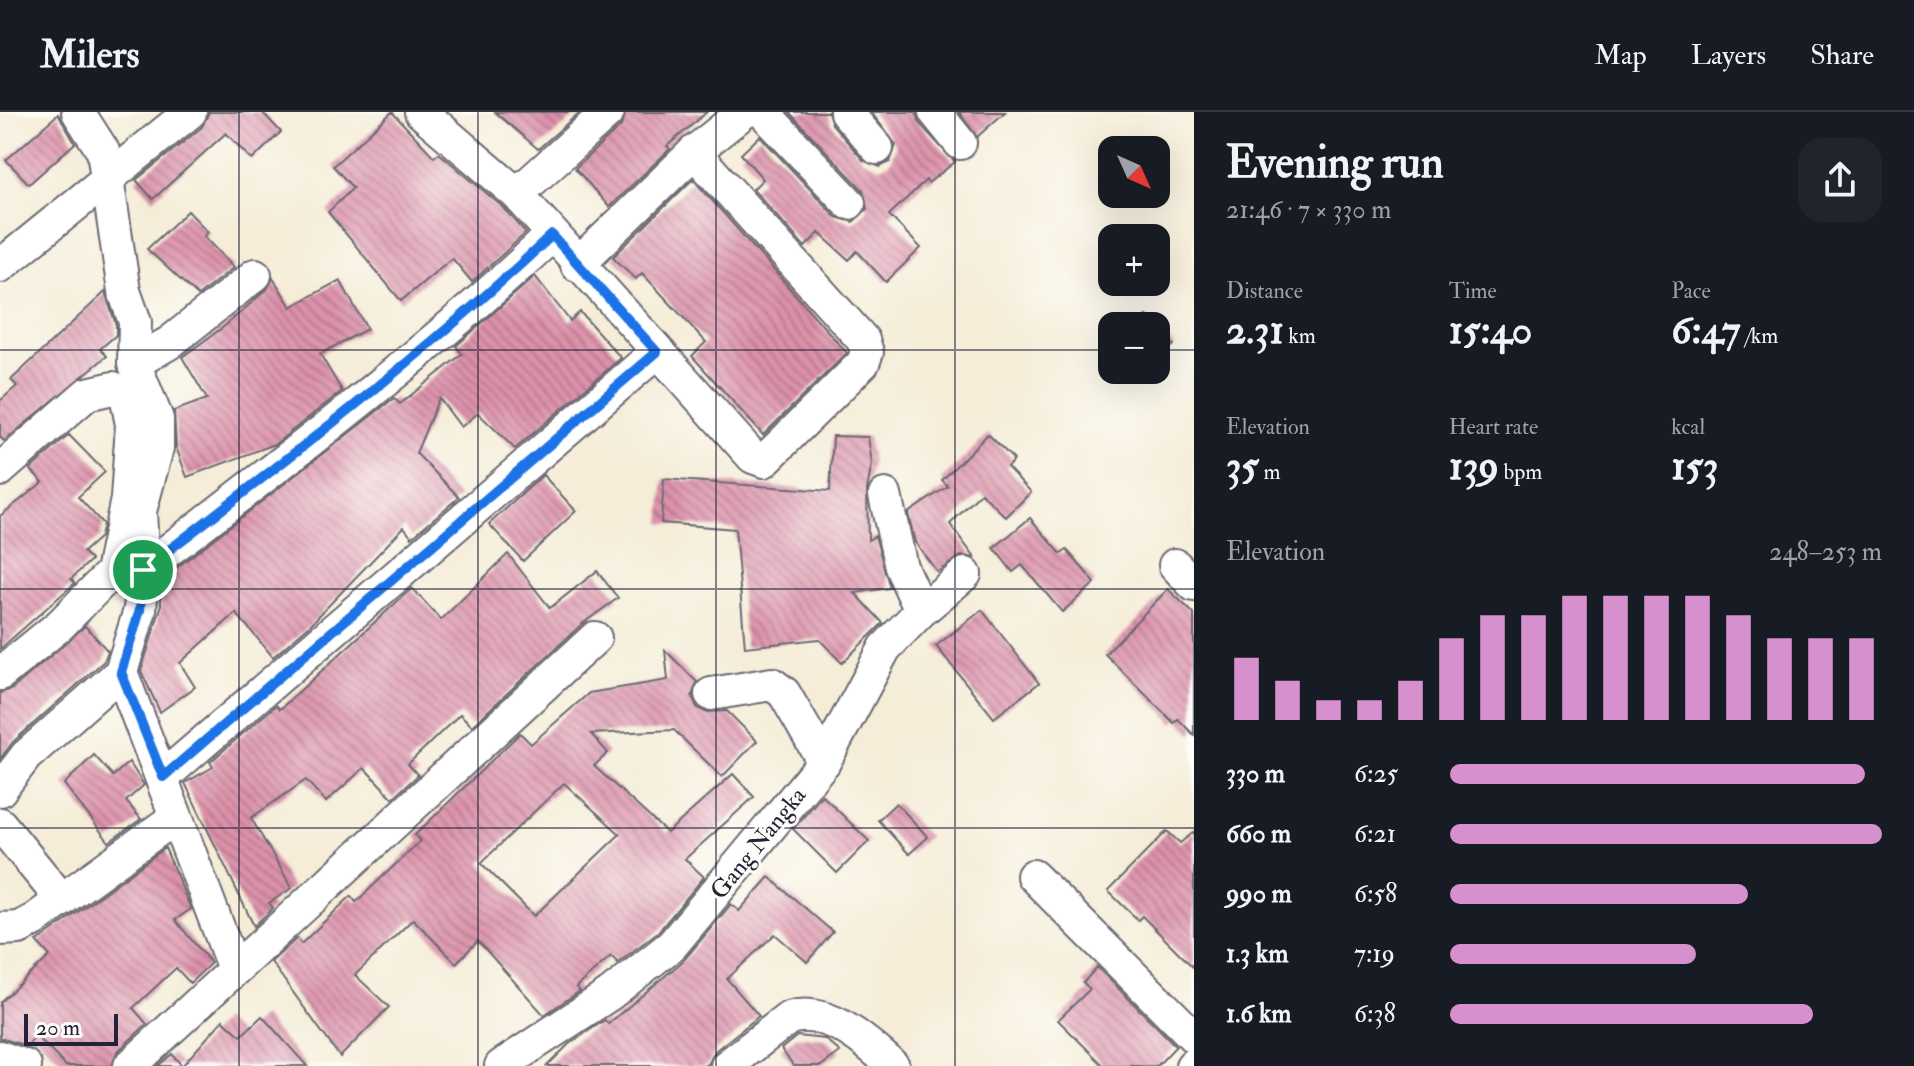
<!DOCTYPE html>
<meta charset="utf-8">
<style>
:root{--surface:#171b24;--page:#20242c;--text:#f1f3f6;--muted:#9ea1a6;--line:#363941;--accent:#d690ce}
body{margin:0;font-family:"IM FELL Double Pica",serif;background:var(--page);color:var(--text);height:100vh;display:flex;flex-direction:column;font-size:30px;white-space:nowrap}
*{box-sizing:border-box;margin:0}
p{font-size:26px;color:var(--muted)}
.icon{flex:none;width:44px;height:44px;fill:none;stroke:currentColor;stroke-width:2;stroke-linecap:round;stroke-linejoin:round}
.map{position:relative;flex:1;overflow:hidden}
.details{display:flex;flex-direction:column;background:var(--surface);width:720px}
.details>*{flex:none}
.needle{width:52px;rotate:135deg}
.fabs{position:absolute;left:1098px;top:24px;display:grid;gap:16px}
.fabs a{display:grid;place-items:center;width:72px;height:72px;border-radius:16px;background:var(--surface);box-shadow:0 8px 32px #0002;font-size:40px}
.scale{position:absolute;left:24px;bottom:20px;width:94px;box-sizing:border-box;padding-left:8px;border:4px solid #22223b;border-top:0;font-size:22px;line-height:28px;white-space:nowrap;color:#22223b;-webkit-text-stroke:6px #fdfcf7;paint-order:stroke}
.pin{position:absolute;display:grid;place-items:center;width:68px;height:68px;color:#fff;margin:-34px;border:4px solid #fff;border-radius:50%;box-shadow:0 2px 8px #0007}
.round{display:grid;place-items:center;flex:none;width:84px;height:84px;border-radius:24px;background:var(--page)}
.overview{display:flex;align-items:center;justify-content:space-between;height:136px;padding:0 32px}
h1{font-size:44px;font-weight:800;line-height:60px}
.figures{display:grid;grid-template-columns:repeat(3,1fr);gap:12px;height:136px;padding:8px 32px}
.figures div{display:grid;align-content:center}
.figures b{font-size:40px;font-weight:800}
.figures small{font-size:22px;font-weight:400}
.figures p{font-size:22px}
.chart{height:224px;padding:16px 32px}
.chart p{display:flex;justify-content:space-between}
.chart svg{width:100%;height:144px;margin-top:8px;stroke:var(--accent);stroke-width:6}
ul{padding:0 32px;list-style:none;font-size:26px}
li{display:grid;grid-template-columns:128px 96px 1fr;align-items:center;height:60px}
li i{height:20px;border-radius:10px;background:var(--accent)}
header{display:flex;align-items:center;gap:48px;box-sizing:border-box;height:112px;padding:0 40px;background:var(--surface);border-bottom:2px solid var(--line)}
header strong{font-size:38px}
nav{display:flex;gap:44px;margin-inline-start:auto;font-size:28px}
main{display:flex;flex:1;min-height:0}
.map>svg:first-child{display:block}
.building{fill:url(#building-back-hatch);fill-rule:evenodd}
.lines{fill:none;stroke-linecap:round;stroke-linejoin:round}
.minor-casing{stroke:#6c6972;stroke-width:36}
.minor{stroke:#fff;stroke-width:32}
.route-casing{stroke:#fff;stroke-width:16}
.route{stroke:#1a73e8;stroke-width:10}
.grid{fill:none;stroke:#22223b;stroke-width:2;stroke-opacity:0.55}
.labels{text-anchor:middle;stroke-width:6;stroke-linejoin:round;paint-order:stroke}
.street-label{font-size:24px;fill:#22223b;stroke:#fdfcf7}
</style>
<header>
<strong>Milers</strong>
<nav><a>Map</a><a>Layers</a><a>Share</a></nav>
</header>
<main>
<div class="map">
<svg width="1194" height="954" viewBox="0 0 1194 954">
<defs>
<pattern id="building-back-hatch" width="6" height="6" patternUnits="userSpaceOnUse" patternTransform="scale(2)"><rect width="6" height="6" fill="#dc91aa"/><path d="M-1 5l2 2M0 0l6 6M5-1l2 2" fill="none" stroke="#b2768c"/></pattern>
</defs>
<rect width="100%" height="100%" fill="#fdfcf7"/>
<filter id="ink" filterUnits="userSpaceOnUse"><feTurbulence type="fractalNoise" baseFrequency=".0125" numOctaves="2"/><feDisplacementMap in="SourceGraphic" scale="16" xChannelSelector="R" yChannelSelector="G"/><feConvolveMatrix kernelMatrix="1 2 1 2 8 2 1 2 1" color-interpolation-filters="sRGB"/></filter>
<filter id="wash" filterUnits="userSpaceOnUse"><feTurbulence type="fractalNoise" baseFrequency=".006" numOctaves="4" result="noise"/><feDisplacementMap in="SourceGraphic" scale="32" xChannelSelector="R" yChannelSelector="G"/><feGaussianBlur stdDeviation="1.8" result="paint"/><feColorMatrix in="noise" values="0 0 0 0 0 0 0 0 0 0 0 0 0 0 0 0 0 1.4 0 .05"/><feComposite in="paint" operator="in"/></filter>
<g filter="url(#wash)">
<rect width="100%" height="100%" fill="#f5edd8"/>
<g id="blocks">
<g class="building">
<path d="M209 0H262L281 20 252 48 226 21 153 87 136 68 202 15Z"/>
<path d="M392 0 434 45 439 41 504 96 526 121 472 170 452 146 401 189 328 100 353 76 333 54Z"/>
<path d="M495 0H580L538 37Z"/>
<path d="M626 0H707L667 34 670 37 609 95 575 56 621 14Z"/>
<path d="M789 0H828L832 12 863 48 880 55 890 50 896 33 871 0H916L920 12 955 50 928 71 926 68 889 103 921 136 886 170 857 139 849 148 819 121 805 135 753 77 763 67 741 42 760 24 836 105 853 110 867 97 863 78Z"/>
<path d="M959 0H1005L977 25Z"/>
<path d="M58 2 75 31 29 72 6 48Z"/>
<path d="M693 67 847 241 763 323 692 244 706 230 642 161 636 167 613 145Z"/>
<path d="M188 99 208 120 204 124 234 155 198 184 147 137Z"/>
<path d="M535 164 570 209 580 200 621 246 515 337 478 301 461 315 439 286 416 341 459 385 412 425 404 415 309 514 273 545 236 501 180 551 195 575 160 600 141 559 161 495V468L394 286 400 292 462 242 456 234Z"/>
<path d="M273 166 291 195 340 168 367 217 320 242 342 279 275 332 187 365 176 335 174 299 207 287 182 245 226 213 267 177Z"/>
<path d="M105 180 116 213V223L100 237 107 244 4 329 0 325V289L17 274 11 268Z"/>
<path d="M1147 204 1174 233 1156 249V214H1137Z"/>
<path d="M988 322 1014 348 1007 355 1031 380 1006 405 981 381 950 412 975 446 961 444 937 460 915 430 908 401 948 374 942 368Z"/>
<path d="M69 323 105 360 78 385 103 412 100 425 83 440 91 448 71 467 75 471 0 537V404L43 370 30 357Z"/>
<path d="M833 324 868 325 872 351 867 378 868 428 875 424 890 476 855 481 883 511 842 551 819 527 745 535 735 417 661 411 664 367 830 379Z"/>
<path d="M543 363 576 399 523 449 489 412Z"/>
<path d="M1030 406 1061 442 1067 438 1095 471 1062 500 1022 453 1013 460 994 436Z"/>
<path d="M508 442 550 496 597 459 618 486 582 512 472 614 460 602 408 652 418 663 393 686 364 656 326 690 306 668 251 706 292 776 269 791 273 796 254 814 185 671 213 655 210 650 276 593 280 597 412 476 441 508Z"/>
<path d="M1168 477 1194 502V623L1178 607 1174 611 1105 542Z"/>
<path d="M982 498 1039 571 994 606 936 534Z"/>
<path d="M85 514 108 539 104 549 13 630 0 647V581L12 577Z"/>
<path d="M665 538 697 570 692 584 697 595 705 600 727 599 757 629 722 665 674 618 591 622 608 641 594 654 667 721 733 662 754 685 685 747 704 765 659 819 618 851 611 844 576 875 580 879 544 903 478 829 456 851 413 807 355 863 389 895 340 945 271 850 297 826 301 832 351 784 356 790 420 729 415 723 520 621 531 632 589 581 668 568ZM564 671 620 722 534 804 481 751Z"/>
<path d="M94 643 113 664 129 650 144 673 126 689 141 707 109 730 64 672Z"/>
<path d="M822 683 869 729 837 761 793 717Z"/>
<path d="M896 691 928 725 909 742 878 708Z"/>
<path d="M1167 719 1180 731 1194 720V856L1142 804 1138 808 1108 779Z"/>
<path d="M165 736 191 797 175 808 211 851 190 871 176 856 133 896 147 912 117 940 112 954H66L36 924 27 934 0 926V890L50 844 37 830Z"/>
<path d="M769 765 833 820 807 850 775 822 727 867 759 904 715 939 709 951 705 954H547L569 932 605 908 608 912 684 848 731 792 739 799Z"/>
<path d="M1097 855 1176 934 1157 954H1104L1058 908 1090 877 1083 871Z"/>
<path d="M262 904 307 954H158L172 942 182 954 223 908 241 924Z"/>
<path d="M797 924 825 927 840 940 821 954H794L781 937Z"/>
</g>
</g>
</g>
<g filter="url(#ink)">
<use href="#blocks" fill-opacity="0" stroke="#6c6972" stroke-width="2"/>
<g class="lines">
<defs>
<g id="minor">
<path d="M421 0 517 82 753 345 764 349 863 251 867 240 863 228 694 40"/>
<path d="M763 0 849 91"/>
<path d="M846 0 877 36"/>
<path d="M935 0 960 31"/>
<path d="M517 82 608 0"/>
<path d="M577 153 694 40 744 0"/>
<path d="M0 154 190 0"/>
<path d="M134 251 169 231 255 163"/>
<path d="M0 358 87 282 113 276 126 282 132 313 127 387 112 460 60 513 0 562"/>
<path d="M885 383 901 455 921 499"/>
<path d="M1175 453 1194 473"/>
<path d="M143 458C282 351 424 244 552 123"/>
<path d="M121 560 234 857"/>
<path d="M711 582 772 572 784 581 824 650"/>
<path d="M163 665 657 240"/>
<path d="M0 678 26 644 121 560 140 498 143 458 140 399 157 336V307L134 251 135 210 124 179 103 39 78 0"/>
<path d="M0 712 62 788"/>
<path d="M1033 764 1194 925"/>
<path d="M0 817 19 816 34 808 176 705"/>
<path d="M0 945 25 954"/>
<path d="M130 954 595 526"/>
<path d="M501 954 610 882 672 833 824 650 885 536 921 499 965 462"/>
<path d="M727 954 789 906C827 894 867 930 893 954"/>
<path d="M1192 954 1194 952"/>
</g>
</defs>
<use href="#minor" class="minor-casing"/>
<use href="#minor" class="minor"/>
</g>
</g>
<g class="lines" filter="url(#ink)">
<defs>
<path id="route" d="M552 123 657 240 163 665 121 560 140 498 143 458C282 351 424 244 552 123Z"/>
</defs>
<use href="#route" class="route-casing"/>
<use href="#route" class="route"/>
</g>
<path class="grid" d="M239 0V954M478 0V954M716 0V954M955 0V954M0 238H1112M1156 238H1194M0 477H1194M0 716H1194"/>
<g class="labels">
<g class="street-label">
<text transform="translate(758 731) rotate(-51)" y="8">Gang Nangka</text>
</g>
</g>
</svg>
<div class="fabs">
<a><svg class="needle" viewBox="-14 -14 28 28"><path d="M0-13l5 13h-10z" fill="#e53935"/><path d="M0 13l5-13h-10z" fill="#9ea1a6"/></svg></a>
<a>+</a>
<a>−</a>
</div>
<div class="scale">20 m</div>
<div class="pin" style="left:143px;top:458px;background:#1e9e55"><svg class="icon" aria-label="arrive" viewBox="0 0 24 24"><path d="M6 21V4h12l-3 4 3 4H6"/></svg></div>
</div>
<section class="details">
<div class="overview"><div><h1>Evening run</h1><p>21:46 · 7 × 330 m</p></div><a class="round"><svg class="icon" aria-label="share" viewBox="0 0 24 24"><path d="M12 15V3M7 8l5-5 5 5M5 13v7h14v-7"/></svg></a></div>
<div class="figures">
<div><p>Distance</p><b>2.31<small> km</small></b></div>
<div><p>Time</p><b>15:40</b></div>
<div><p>Pace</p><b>6:47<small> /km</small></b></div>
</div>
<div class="figures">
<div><p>Elevation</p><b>35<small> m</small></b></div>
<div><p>Heart rate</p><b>139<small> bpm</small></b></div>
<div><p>kcal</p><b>153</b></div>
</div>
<div class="chart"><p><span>Elevation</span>248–253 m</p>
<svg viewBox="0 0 160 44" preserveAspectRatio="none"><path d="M5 44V25M15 44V32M25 44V38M35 44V38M45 44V32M55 44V19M65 44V12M75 44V12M85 44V6M95 44V6M105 44V6M115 44V6M125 44V12M135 44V19M145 44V19M155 44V19"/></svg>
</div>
<ul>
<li><b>330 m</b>6:25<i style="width:96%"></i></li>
<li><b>660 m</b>6:21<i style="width:100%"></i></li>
<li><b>990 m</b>6:58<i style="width:69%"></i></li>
<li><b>1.3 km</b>7:19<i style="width:57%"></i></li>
<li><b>1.6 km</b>6:38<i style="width:84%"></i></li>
</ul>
</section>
</main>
